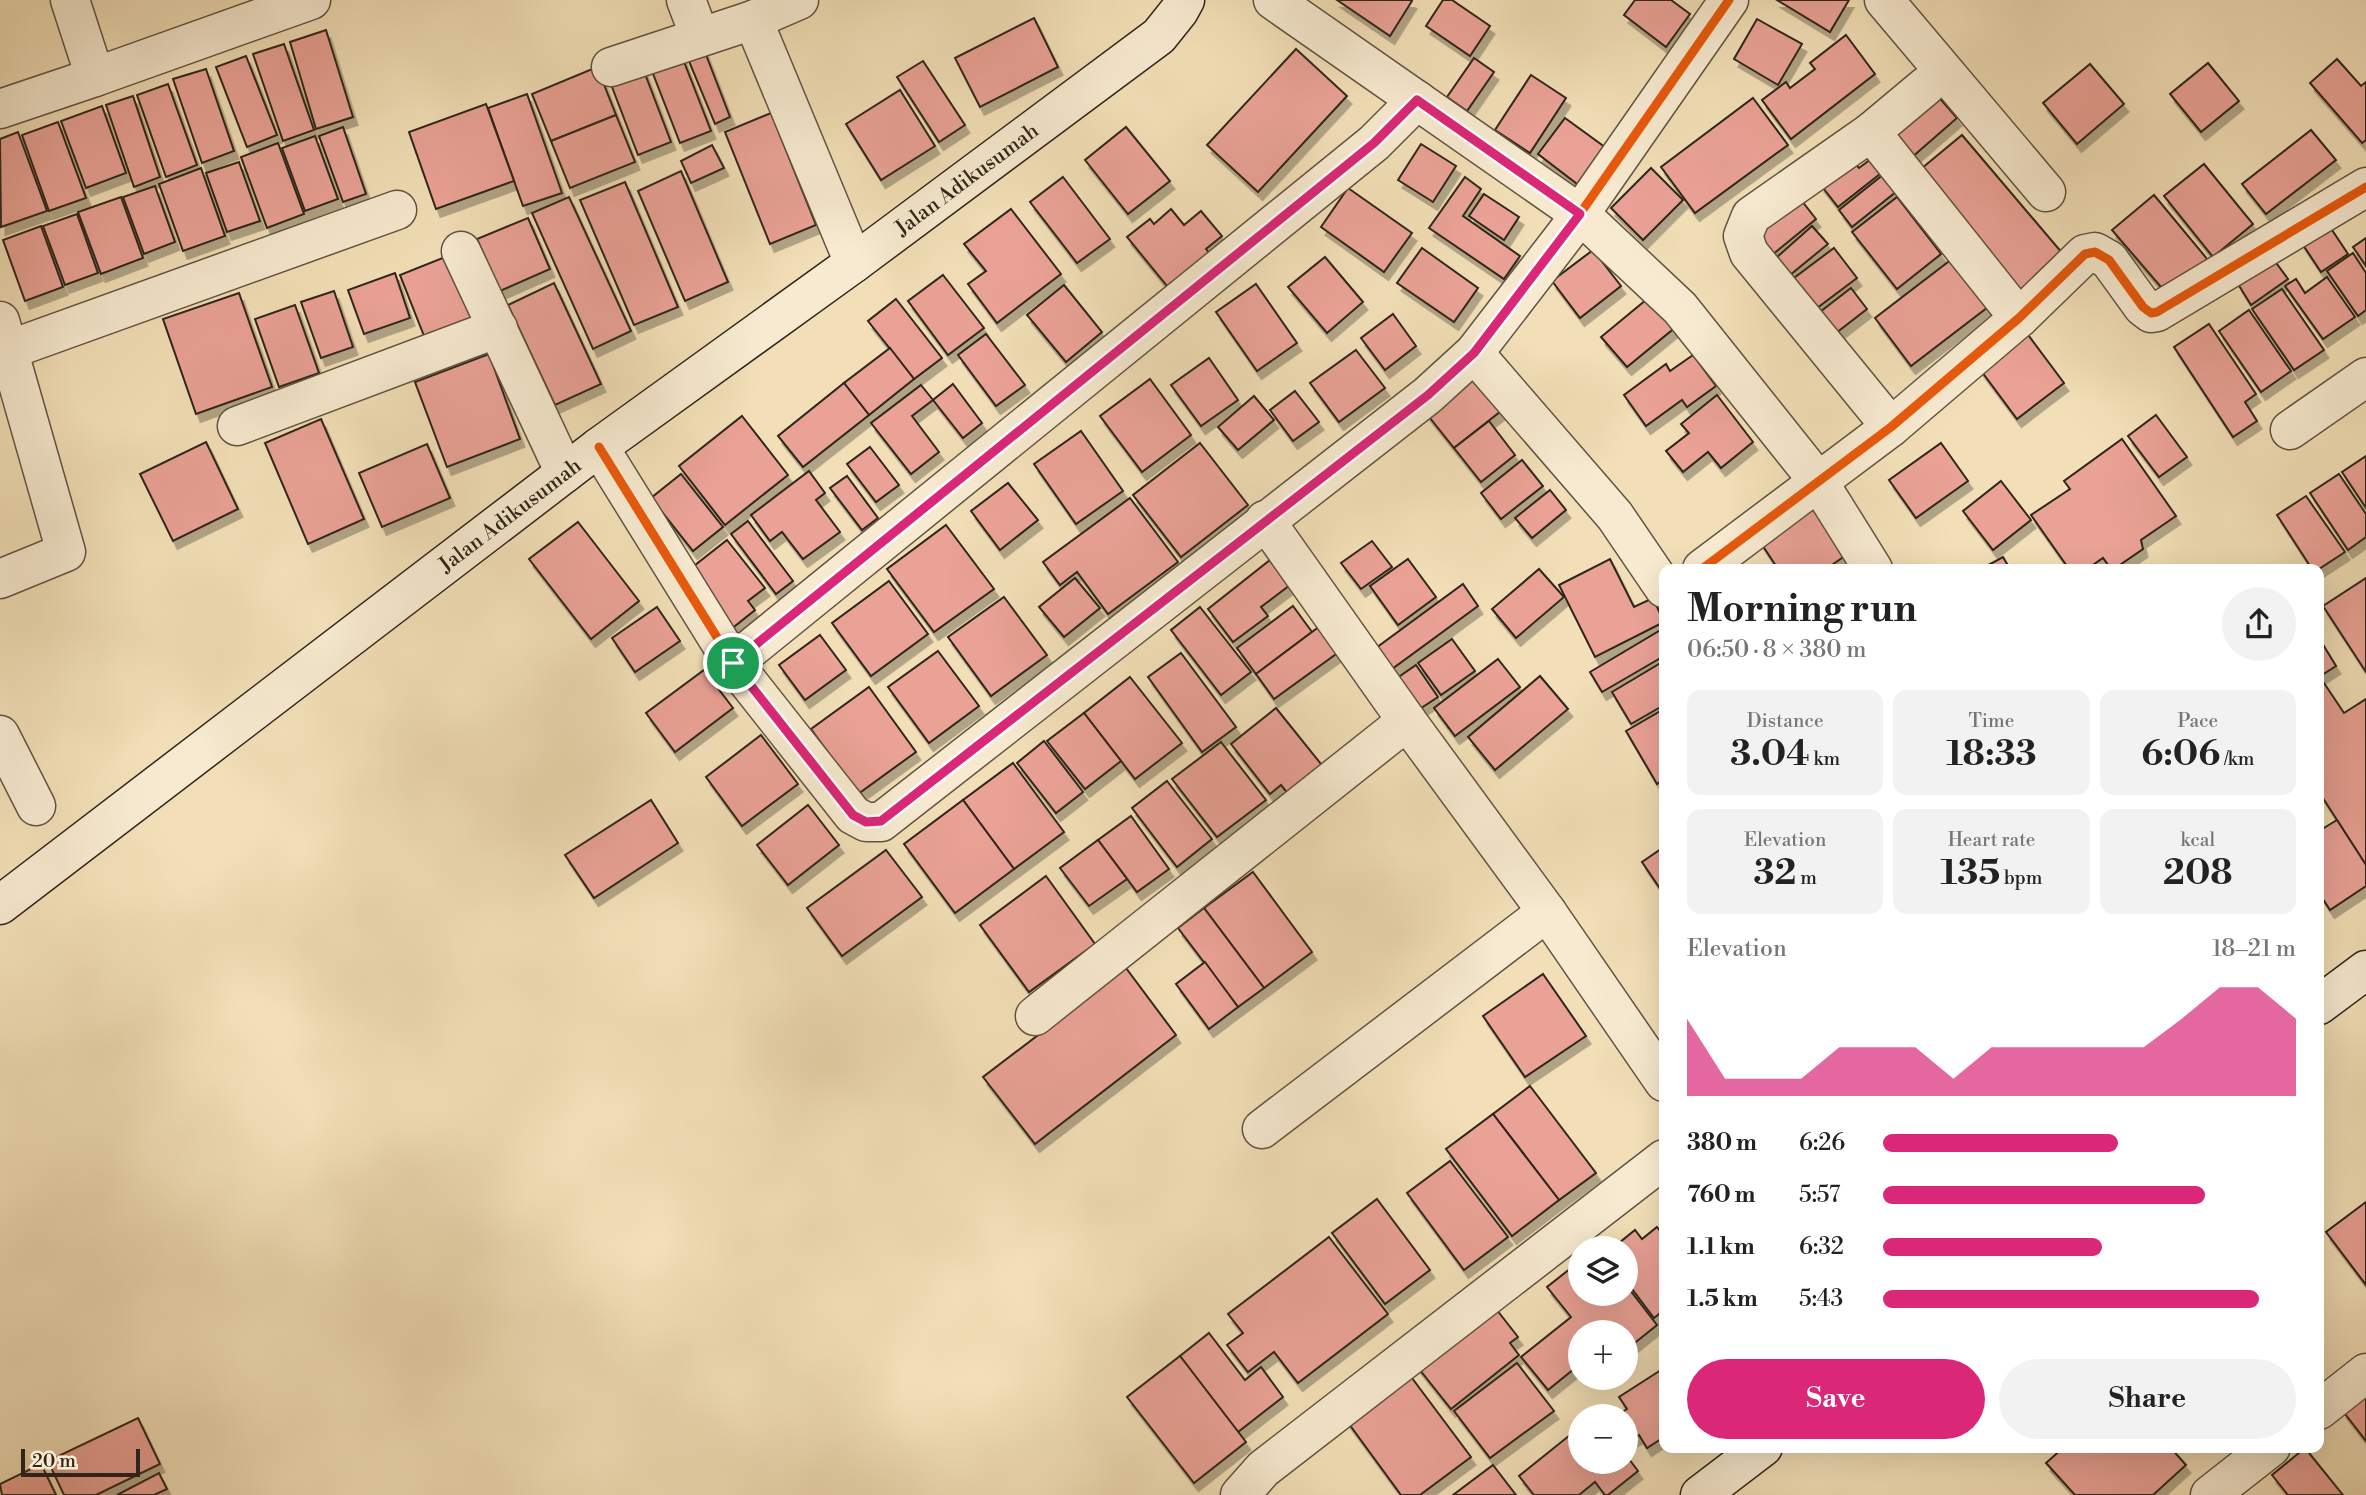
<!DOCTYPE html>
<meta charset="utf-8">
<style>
:root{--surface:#fff;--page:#f2f2f2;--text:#222;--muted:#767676;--accent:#db2777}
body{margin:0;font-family:"Libre Bodoni",serif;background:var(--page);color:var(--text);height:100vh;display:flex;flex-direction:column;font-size:26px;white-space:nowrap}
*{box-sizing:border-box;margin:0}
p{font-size:23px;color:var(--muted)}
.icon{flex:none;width:38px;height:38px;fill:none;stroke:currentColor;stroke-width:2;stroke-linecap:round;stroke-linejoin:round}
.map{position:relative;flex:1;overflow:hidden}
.side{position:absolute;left:1659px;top:564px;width:665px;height:889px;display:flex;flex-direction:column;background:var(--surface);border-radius:14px;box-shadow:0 7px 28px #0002}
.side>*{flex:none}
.controls{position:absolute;left:1568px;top:1236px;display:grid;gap:14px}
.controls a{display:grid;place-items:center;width:70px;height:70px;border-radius:50%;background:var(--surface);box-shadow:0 7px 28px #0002;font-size:35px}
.scale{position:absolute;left:21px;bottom:18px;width:119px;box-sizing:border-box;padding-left:7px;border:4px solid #2f251a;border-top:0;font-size:19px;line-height:24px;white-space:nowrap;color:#2f251a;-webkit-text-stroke:5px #f7ead0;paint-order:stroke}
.pin{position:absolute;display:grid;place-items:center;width:60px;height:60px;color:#fff;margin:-30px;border:4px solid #fff;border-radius:50%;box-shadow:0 2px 7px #0007}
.round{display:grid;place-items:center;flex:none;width:74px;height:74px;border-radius:37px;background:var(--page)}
.head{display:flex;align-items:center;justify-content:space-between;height:119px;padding:0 28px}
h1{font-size:38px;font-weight:700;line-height:52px}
.stats{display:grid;grid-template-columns:repeat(3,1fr);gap:10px;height:119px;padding:7px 28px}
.stats div{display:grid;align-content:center;border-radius:14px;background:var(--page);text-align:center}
.stats b{font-size:35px;font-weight:700}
.stats small{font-size:19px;font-weight:400}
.stats p{font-size:19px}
.chart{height:196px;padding:14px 28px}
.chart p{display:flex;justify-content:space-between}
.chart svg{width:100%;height:126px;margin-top:7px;fill:var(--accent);opacity:.7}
.action{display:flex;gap:14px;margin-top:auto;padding:14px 28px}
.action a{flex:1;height:80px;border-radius:42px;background:var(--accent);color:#fff;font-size:28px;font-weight:700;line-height:80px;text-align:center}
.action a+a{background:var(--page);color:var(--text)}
ul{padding:0 28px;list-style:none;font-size:23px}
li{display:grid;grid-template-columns:112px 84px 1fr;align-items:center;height:52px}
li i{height:18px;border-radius:9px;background:var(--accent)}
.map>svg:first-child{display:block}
.building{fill:#eaa296;stroke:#2f251a;stroke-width:2;filter:url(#shadow)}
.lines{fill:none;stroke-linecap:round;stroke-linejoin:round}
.street-casing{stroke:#605441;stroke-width:41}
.secondary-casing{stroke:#2f251a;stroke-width:41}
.street{stroke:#f7ead0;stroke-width:38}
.secondary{stroke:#f7ead0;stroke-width:38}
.cycleway-casing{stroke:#f7ead0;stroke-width:13}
.cycleway{stroke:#e8590c;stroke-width:9}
.route-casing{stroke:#fff;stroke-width:14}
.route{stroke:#db2777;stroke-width:9}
.labels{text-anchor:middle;stroke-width:5;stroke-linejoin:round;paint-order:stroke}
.street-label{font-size:21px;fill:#2f251a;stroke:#f7ead0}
</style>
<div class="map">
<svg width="2366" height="1495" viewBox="0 0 2366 1495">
<defs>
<filter id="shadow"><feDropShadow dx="4.5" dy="8" stdDeviation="0" flood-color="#0004"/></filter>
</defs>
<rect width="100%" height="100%" fill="#f2dfb7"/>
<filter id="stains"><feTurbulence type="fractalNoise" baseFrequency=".00286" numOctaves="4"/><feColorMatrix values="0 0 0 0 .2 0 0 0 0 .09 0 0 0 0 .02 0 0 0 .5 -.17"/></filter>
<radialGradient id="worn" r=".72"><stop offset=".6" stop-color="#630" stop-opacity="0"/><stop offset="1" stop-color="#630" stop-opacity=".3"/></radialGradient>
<g class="building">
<path d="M1337 0H1410L1412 1 1390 36Z"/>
<path d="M1443 0H1452L1490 26 1470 56 1426 26Z"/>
<path d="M1635 0H1671L1690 14 1666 47 1624 15Z"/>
<path d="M1777 0H1849L1830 32Z"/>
<path d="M1034 18 1058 67 980 107 955 58Z"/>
<path d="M1757 19 1802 44 1778 85 1734 59Z"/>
<path d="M326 30 353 117 316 129 290 42Z"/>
<path d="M1846 35 1875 74 1791 139 1762 100 1786 82 1790 88 1815 69 1810 63Z"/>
<path d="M284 44 314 130 283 141 253 54Z"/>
<path d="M703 47 730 117 715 124 686 54Z"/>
<path d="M1296 49 1347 96 1258 192 1207 145Z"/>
<path d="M681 54 711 131 680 143 650 66Z"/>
<path d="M246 56 277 135 247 147 216 67Z"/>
<path d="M1474 58 1494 72 1467 111 1447 97Z"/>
<path d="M2337 59 2361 86 2366 82V140L2362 143 2310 83Z"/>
<path d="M923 61 965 125 939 142 897 77Z"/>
<path d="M2208 63 2239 101 2201 132 2170 94Z"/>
<path d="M2090 64 2124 104 2077 144 2043 103Z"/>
<path d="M642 66 671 142 638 155 609 79Z"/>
<path d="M597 67 616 115 551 141 532 94Z"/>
<path d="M206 69 234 151 202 163 173 79Z"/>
<path d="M1531 75 1566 98 1530 153 1495 130Z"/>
<path d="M168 84 197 165 166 177 137 95Z"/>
<path d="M900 90 935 146 881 180 846 124Z"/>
<path d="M527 94 562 193 523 206 488 108Z"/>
<path d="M1936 94 1957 118 1911 158 1890 134Z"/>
<path d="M133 96 160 177 134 187 106 105Z"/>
<path d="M1753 98 1788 145 1695 213 1661 167Z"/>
<path d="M486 104 514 181 436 209 409 132Z"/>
<path d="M102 106 126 173 86 188 61 121Z"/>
<path d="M771 113 816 225 770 244 725 132Z"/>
<path d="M616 115 635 162 570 188 551 141Z"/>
<path d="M1565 118 1613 153 1585 190 1538 154Z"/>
<path d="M58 122 86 198 49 211 22 135Z"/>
<path d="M343 127 366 194 343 202 319 136Z"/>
<path d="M1126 127 1170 181 1128 214 1085 160Z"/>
<path d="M2311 130 2336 160 2266 214 2242 184Z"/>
<path d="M18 132 47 211 1 227 0 139Z"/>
<path d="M1962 135 2063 254 2018 292 1916 173Z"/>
<path d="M315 136 338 199 305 211 282 148Z"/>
<path d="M278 143 304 214 267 228 241 157Z"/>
<path d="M1421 144 1456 166 1433 202 1398 180Z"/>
<path d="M712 145 724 168 691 183 681 161Z"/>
<path d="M1875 156 1885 170 1838 207 1820 184 1851 159 1859 168Z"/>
<path d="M239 162 260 221 227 232 206 173Z"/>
<path d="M2204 164 2253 224 2213 257 2164 196Z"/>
<path d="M201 168 225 236 183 251 159 184Z"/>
<path d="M1651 168 1683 200 1643 240 1611 208Z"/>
<path d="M681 171 728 282 685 301 638 191Z"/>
<path d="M1884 174 1897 191 1852 227 1839 210Z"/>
<path d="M1063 177 1110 239 1077 263 1030 202Z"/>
<path d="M1465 177 1481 189 1463 216 1520 256 1504 279 1429 228Z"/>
<path d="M625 182 678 307 634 325 580 200Z"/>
<path d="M155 186 175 242 144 254 123 197Z"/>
<path d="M1348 188 1412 233 1384 272 1321 227Z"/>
<path d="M1484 194 1519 217 1504 240 1469 216Z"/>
<path d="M2154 195 2208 260 2167 294 2112 230Z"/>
<path d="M1798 196 1816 219 1772 255 1753 233Z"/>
<path d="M121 197 143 258 101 274 78 212Z"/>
<path d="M569 197 631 331 593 349 532 213Z"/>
<path d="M1897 197 1941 254 1897 289 1852 232Z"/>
<path d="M1011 209 1061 274 997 323 968 284 986 271 964 244Z"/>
<path d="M1171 209 1184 225 1201 211 1222 236 1206 249 1217 263 1171 291 1127 237 1150 219 1154 224Z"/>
<path d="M77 214 98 273 65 285 43 226Z"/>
<path d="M528 218 550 269 500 291 477 239Z"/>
<path d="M2328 224 2348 254 2321 272 2301 242Z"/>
<path d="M41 226 63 287 25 301 3 240Z"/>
<path d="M1812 226 1828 244 1790 275 1776 258Z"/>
<path d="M2366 238V266L2353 247Z"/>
<path d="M1422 248 1478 288 1454 322 1397 283Z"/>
<path d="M1834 248 1857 278 1817 308 1794 278Z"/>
<path d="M1593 250 1621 286 1580 318 1552 281Z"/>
<path d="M2353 253 2366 273V310L2358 316 2327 271Z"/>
<path d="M450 255 479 325 428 346 400 275Z"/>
<path d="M1325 257 1363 302 1327 333 1288 287Z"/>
<path d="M1952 259 1988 307 1911 366 1875 318Z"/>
<path d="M2274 260 2288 279 2251 305 2238 284Z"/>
<path d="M395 273 410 318 364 334 348 290Z"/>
<path d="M943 275 984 328 948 355 908 301Z"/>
<path d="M2327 277 2355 317 2323 339 2285 286 2296 279 2305 293Z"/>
<path d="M554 283 601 384 555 405 508 305Z"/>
<path d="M1256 284 1297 343 1257 371 1216 312Z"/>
<path d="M1064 285 1102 332 1066 362 1027 315Z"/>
<path d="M1851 288 1867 309 1836 333 1820 312Z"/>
<path d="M2282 289 2324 350 2294 370 2252 309Z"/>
<path d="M334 291 353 347 321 358 301 302Z"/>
<path d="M239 293 272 387 196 414 163 319Z"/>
<path d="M1652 295 1677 326 1627 367 1601 337Z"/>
<path d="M896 299 942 358 914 379 868 321Z"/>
<path d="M295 305 319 373 279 387 255 319Z"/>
<path d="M2249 310 2291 371 2261 392 2219 331Z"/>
<path d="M1393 314 1416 346 1385 370 1361 338Z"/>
<path d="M2209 324 2256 394 2245 402 2257 421 2233 437 2174 347Z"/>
<path d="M2026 332 2064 383 2017 419 1979 368Z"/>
<path d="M986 334 1025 385 996 406 958 355Z"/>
<path d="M890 348 914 379 869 415 844 383Z"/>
<path d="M1356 350 1385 388 1339 422 1310 383Z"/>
<path d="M489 354 520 439 447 467 415 382Z"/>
<path d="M1693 355 1716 386 1687 407 1682 400 1646 426 1624 395 1666 364 1670 371Z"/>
<path d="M1209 358 1238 400 1201 426 1171 385Z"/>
<path d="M1473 376 1501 411 1454 448 1426 413Z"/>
<path d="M1150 379 1191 435 1142 472 1100 416Z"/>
<path d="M844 383 869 415 803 467 778 436Z"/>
<path d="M953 384 982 423 963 438 933 400Z"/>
<path d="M921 385 933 400 912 416 939 452 911 474 871 423Z"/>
<path d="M1295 391 1319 422 1293 441 1270 410Z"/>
<path d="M1717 395 1753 442 1721 468 1708 452 1683 472 1666 451 1689 433 1681 424Z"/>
<path d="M1254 396 1274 420 1238 450 1218 427Z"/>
<path d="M2156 415 2187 457 2159 477 2128 436Z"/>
<path d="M742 416 788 475 725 525 679 466Z"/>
<path d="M321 419 364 519 308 544 265 443Z"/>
<path d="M1489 421 1515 455 1481 482 1454 448Z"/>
<path d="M1081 431 1123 491 1076 524 1034 464Z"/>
<path d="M2122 439 2176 516 2141 540 2143 549 2114 569H2111L2103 558 2087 569H2069L2031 515 2070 489 2064 481Z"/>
<path d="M206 442 238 509 173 541 140 474Z"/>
<path d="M1200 443 1248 505 1181 557 1133 495Z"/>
<path d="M1941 443 1968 481 1916 518 1889 480Z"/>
<path d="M427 444 450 498 382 527 359 473Z"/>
<path d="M870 447 899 485 876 502 847 464Z"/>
<path d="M2366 456V508L2342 472Z"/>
<path d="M1522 460 1543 486 1501 519 1481 493Z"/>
<path d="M809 471 825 493 816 500 840 532 803 559 782 532 770 541 751 515Z"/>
<path d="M681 474 723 527 693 551 651 498Z"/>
<path d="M2339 474 2366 514V537L2348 550 2310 493Z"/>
<path d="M847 476 878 518 862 530 830 488Z"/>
<path d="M2001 481 2031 520 1993 550 1963 511Z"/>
<path d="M1008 483 1038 520 1000 550 971 511Z"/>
<path d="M1550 490 1566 510 1532 538 1515 518Z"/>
<path d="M1816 495 1852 551 1826 569H1778L1755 534Z"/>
<path d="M2306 496 2345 552 2319 569H2312L2277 515Z"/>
<path d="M1130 498 1178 562 1108 614 1077 572 1060 585 1043 562Z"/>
<path d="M748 521 793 581 776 594 731 534Z"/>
<path d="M578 522 639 601 591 639 529 559Z"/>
<path d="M946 525 994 589 934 632 887 569Z"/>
<path d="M727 540 765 588 748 601 755 610 730 630 685 573Z"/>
<path d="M1372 541 1392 567 1361 589 1341 563Z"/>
<path d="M2003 557 2010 569H1981Z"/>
<path d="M1408 559 1436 597 1398 625 1370 586Z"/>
<path d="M1610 559 1634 607 1653 598 1664 622 1595 657 1559 585Z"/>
<path d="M1270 560 1290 585 1261 607 1268 616 1233 642 1208 609Z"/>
<path d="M1539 569 1564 597 1516 638 1492 609Z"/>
<path d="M1075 578 1100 608 1064 637 1039 607Z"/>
<path d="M2366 578V672L2323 606Z"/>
<path d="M889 581 928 634 871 676 832 623Z"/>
<path d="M1463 584 1478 606 1392 669 1376 648Z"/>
<path d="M1004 597 1047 655 991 696 948 637Z"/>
<path d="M1293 606 1312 632 1256 674 1237 648Z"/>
<path d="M657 607 680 641 635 672 612 638Z"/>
<path d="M1200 607 1251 672 1221 695 1171 630Z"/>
<path d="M1324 623 1343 649 1274 699 1256 674Z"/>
<path d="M1664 628V656L1602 692 1590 672Z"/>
<path d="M820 635 846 670 805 700 779 665Z"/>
<path d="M2319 638 2336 666 2319 677Z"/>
<path d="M1452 639 1475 671 1441 695 1418 663Z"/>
<path d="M938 651 979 706 929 743 888 687Z"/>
<path d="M1181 653 1236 727 1202 752 1148 677Z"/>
<path d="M1498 659 1520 687 1455 736 1434 708Z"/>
<path d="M1664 661V705L1631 724 1612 692Z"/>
<path d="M1416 665 1438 697 1412 714 1390 683Z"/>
<path d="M704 670 733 708 675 752 646 713Z"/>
<path d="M1540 676 1568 709 1495 770 1468 737Z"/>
<path d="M1130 677 1182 743 1135 779 1084 713Z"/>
<path d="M2322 680 2344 713 2366 699V865L2319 792V681Z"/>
<path d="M869 687 916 752 858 794 811 729Z"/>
<path d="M1276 708 1329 774 1294 801 1281 785 1270 794 1231 744Z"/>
<path d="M1664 709V779L1657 784 1626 731Z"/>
<path d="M1084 713 1121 761 1085 789 1047 741Z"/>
<path d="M761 735 798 784 742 826 706 777Z"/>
<path d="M1044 741 1083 792 1056 813 1017 763Z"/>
<path d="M1221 742 1266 800 1217 837 1172 779Z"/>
<path d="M1013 763 1064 832 1014 869 963 800Z"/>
<path d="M1167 781 1212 839 1177 867 1132 808Z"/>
<path d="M651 800 678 843 594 898 565 855Z"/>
<path d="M963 800 1014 869 955 913 904 844Z"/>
<path d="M808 805 839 845 788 885 757 845Z"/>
<path d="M1131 816 1169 869 1137 892 1098 840Z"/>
<path d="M2337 820 2366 865V886L2330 910 2319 893V831Z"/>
<path d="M1098 840 1127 879 1089 906 1060 868Z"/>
<path d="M1664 847V888L1661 890 1642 862Z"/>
<path d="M886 850 922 897 842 956 807 908Z"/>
<path d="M1253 872 1312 952 1264 988 1204 908Z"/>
<path d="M1046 876 1095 944 1029 992 980 925Z"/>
<path d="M1204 908 1264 988 1238 1007 1178 928Z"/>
<path d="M1205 962 1238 1007 1209 1029 1176 984Z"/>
<path d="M1126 968 1176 1035 1035 1144 983 1077Z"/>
<path d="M1543 974 1586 1036 1525 1077 1483 1016Z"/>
<path d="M1530 1086 1596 1173 1559 1200 1493 1114Z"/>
<path d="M1493 1114 1559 1200 1512 1236 1446 1149Z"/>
<path d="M1450 1161 1508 1237 1464 1270 1407 1193Z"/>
<path d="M1377 1199 1430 1270 1385 1304 1332 1233Z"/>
<path d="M2366 1202V1285L2326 1232Z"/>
<path d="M1657 1227 1664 1236V1310L1654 1318 1626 1281V1256L1628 1255 1626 1248H1623L1619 1243 1635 1230 1642 1239Z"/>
<path d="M1329 1237 1388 1314 1298 1383 1274 1352 1248 1372 1227 1345 1243 1333 1228 1314Z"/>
<path d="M1580 1261V1293H1626V1285L1657 1325 1626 1350V1332H1580V1364L1548 1390 1521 1357 1571 1317 1547 1287Z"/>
<path d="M1493 1305 1518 1337 1510 1343 1519 1355 1451 1409 1416 1365Z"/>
<path d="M1209 1333 1245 1380 1261 1367 1283 1397 1238 1432 1180 1356Z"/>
<path d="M1180 1356 1246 1442 1194 1483 1127 1397Z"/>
<path d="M1517 1363 1554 1411 1490 1458 1454 1411Z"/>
<path d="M1403 1366 1471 1457 1420 1495H1401L1341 1413Z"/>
<path d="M1664 1368V1437L1647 1448 1639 1435 1626 1442V1416H1616L1627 1409 1619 1397Z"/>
<path d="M2366 1392V1441L2342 1410Z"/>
<path d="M138 1418 160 1464 96 1495H64L48 1461Z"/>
<path d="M1580 1427V1461H1626V1455L1638 1471 1608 1495H1605L1595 1482 1579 1495H1534L1519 1476Z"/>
<path d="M2064 1447H2113L2115 1449 2117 1447H2170L2186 1465 2153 1495H2075L2046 1463Z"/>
<path d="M2305 1448 2343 1495H2288L2272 1475Z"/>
<path d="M41 1464 56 1495H2L0 1484Z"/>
<path d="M1493 1465 1516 1495H1453Z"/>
<path d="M159 1473 167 1489 154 1495H117Z"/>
</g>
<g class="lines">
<defs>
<g id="street">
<path d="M686 0 700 37"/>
<path d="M799 0 753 20 854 263"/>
<path d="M1273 0 1580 214 1680 308 1818 481 1873 569"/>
<path d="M1884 0 2046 192"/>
<path d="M611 67 753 20"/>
<path d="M95 77 311 0"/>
<path d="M0 109 95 77 70 0"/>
<path d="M1871 132 1926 86"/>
<path d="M461 251 565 473"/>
<path d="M0 321 66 552 0 579"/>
<path d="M0 353 397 210"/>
<path d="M1474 353 1615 516 1664 588"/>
<path d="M237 426 498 328"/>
<path d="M1891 427 1749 253 1743 236 1751 216 1871 132 2019 318"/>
<path d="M2290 430 2366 377"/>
<path d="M599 447 733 663 853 815 866 822H881L1428 395 1474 353 1568 231 1729 0"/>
<path d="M1265 520 1407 721 1547 912 1664 1082"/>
<path d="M1702 569 1891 427 2019 318 2085 254 2095 252 2109 260 2143 307 2151 313 2157 312 2366 187"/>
<path d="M733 663 1374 143 1417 100"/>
<path d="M0 735 36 806"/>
<path d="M1035 1016 1407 721"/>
<path d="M1262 1129 1547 912"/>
<path d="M2319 1410 2366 1373"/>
<path d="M1240 1495 1263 1469 1664 1159"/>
<path d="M2210 1495 2271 1447"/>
</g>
<g id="secondary">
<path id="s1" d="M0 905 599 447 854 263 1159 36 1179 11 1185 0"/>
<path d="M2319 1005 2366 970"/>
<path d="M1700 1495 1763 1447"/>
</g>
</defs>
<use href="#street" class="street-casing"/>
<use href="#secondary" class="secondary-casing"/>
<use href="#street" class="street"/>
<use href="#secondary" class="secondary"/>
<defs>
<g id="cycleway">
<path d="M599 447 733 663 853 815 866 822H881L1428 395 1474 353 1568 231 1729 0"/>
<path d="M1702 569 1891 427 2019 318 2085 254 2095 252 2109 260 2143 307 2151 313 2157 312 2366 187"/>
<path d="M733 663 1374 143 1417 100"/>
</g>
</defs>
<use href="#cycleway" class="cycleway-casing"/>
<use href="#cycleway" class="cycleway"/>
</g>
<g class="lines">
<defs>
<path id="route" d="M1417 100 1580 214 1474 353 1428 395 881 821 866 822 853 815 733 663 1374 143Z"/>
</defs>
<use href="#route" class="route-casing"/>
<use href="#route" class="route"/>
</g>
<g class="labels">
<g class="street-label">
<text dy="7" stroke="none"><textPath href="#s1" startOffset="1209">Jalan Adikusumah</textPath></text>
<text dy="7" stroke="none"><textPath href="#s1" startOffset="642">Jalan Adikusumah</textPath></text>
</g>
</g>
<rect width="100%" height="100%" filter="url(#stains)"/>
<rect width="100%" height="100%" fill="url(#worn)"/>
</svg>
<div class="controls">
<a><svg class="icon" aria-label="layers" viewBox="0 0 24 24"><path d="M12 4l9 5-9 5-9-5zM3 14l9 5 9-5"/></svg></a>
<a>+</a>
<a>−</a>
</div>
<div class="scale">20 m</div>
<div class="pin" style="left:733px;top:663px;background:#1e9e55"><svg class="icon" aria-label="arrive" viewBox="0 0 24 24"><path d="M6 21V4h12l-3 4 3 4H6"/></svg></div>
<section class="side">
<div class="head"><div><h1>Morning run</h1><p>06:50 · 8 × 380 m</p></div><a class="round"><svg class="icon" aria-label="share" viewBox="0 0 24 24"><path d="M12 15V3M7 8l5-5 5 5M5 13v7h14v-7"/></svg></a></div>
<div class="stats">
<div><p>Distance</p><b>3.04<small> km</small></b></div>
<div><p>Time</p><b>18:33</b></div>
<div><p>Pace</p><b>6:06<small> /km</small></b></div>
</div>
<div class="stats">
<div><p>Elevation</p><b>32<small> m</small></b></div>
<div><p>Heart rate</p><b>135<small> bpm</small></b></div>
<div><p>kcal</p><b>208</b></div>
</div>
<div class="chart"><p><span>Elevation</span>18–21 m</p>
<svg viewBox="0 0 160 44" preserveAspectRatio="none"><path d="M0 44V17L10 38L20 38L30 38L40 27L50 27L60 27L70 38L80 27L90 27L100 27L110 27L120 27L130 17L140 6L150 6L160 17V44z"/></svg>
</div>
<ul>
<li><b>380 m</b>6:26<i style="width:57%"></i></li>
<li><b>760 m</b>5:57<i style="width:78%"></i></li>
<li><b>1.1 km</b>6:32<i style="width:53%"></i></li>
<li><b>1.5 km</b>5:43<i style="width:91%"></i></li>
</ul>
<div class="action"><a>Save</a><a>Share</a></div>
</section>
</div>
